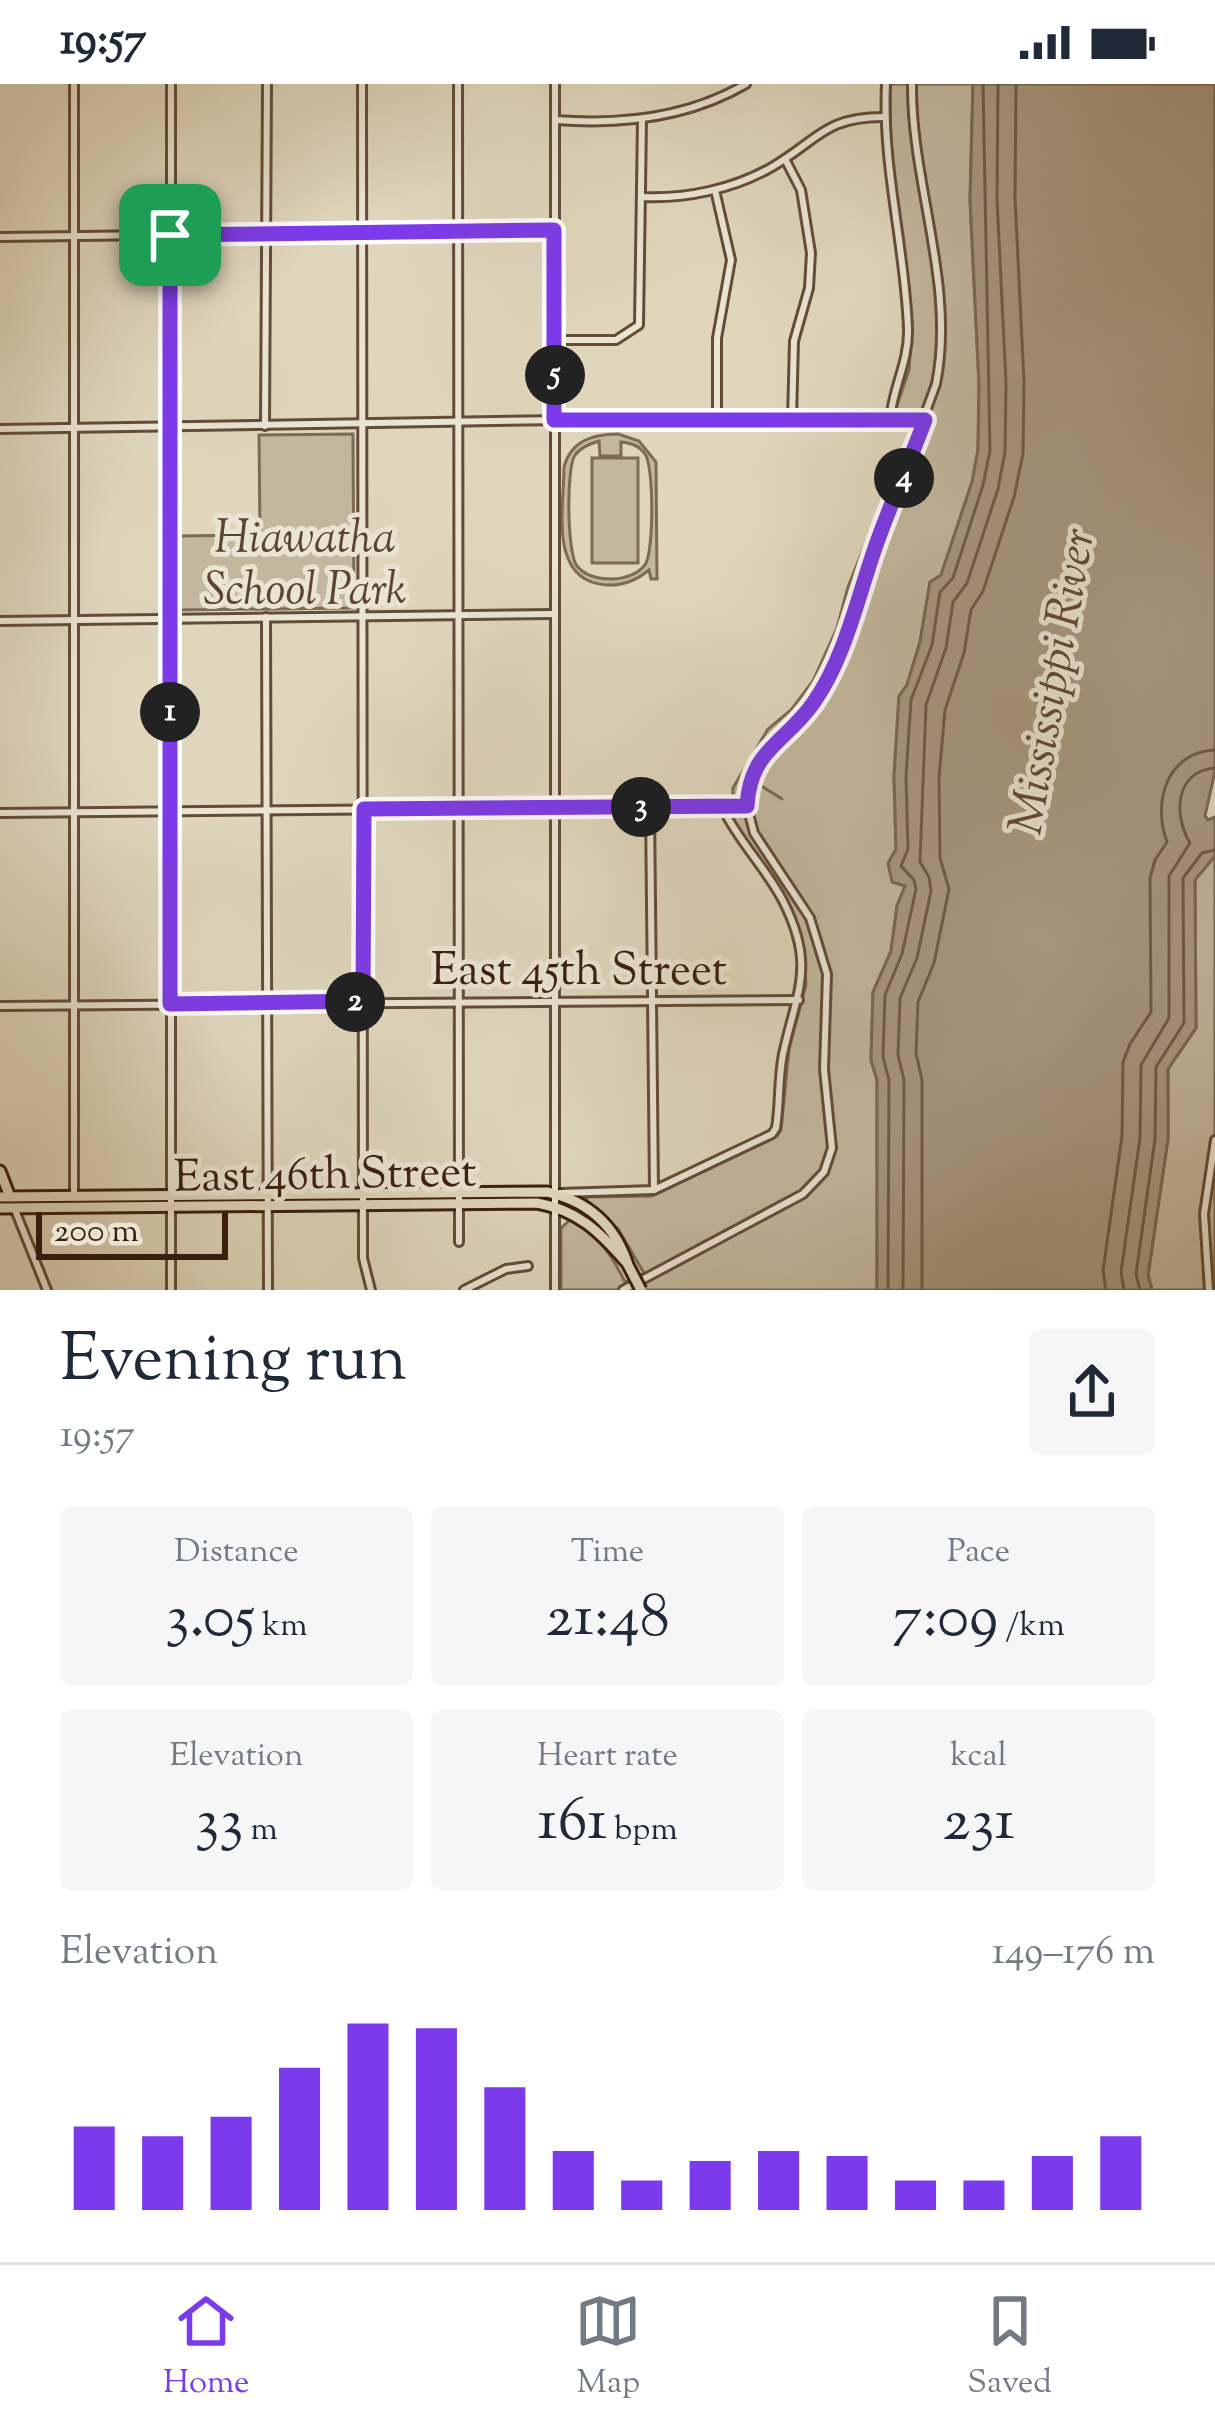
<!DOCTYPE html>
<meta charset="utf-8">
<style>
:root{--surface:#fff;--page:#f6f6f7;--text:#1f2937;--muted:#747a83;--line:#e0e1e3;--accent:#7c3aed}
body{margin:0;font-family:"Sorts Mill Goudy",serif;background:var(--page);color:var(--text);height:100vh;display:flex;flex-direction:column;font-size:45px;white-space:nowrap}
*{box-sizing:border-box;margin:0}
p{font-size:39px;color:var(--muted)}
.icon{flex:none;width:66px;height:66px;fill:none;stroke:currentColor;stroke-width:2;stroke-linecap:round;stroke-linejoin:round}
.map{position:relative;height:1206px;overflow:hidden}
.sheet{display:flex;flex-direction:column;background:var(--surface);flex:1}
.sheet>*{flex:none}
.scale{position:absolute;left:36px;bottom:30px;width:192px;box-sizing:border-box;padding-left:12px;border:6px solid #3a1f0c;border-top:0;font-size:33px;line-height:42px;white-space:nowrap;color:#3a1f0c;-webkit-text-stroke:9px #eae4d3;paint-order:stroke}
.pin{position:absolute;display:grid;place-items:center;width:102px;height:102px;color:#fff;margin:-51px;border-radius:24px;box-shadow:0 6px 18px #0006}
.km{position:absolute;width:60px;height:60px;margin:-30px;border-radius:50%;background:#222;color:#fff;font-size:33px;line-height:60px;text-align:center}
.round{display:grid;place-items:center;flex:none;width:126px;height:126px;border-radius:12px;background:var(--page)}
.headline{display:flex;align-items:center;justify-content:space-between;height:204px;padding:0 60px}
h1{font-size:66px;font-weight:600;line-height:90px}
.metrics{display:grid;grid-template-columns:repeat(3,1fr);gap:18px;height:204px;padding:12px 60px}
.metrics div{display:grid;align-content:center;border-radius:12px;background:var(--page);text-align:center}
.metrics b{font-size:60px;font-weight:600}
.metrics small{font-size:33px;font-weight:400}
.metrics p{font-size:33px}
.chart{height:336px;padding:24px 60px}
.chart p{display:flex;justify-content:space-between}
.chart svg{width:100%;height:216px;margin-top:12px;stroke:var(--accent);stroke-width:6}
.status{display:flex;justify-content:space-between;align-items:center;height:84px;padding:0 60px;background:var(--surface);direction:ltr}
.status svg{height:33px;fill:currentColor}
.dock{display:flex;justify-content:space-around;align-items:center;height:168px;border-top:3px solid var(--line);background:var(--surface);font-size:33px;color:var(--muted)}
.dock a{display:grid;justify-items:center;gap:6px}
.dock .selected{color:var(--accent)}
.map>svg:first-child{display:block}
.green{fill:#c3b79e;stroke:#7e6b55;stroke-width:3;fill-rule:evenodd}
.water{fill:#a79880;stroke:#7b6852;stroke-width:3}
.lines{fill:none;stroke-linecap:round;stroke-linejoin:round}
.shore{stroke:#705c46;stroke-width:3}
.stream{stroke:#7b6852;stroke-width:3}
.minor-casing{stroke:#634d38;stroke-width:12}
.major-casing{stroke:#3a1f0c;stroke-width:15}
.minor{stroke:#eae4d3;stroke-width:6}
.major{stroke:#dfd6bc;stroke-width:9}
.major-bridge-casing{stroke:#3a1f0c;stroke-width:15;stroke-linecap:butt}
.major-bridge{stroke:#dfd6bc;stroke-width:9}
.route-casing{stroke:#fff;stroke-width:24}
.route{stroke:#7c3aed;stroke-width:15}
.labels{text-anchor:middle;stroke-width:10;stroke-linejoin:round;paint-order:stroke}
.park-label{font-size:45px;font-style:italic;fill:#5c4530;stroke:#eae4d3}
.street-label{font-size:45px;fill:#3a1f0c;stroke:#eae4d3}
.water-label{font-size:48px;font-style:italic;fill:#604935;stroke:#eae4d3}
</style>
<div class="status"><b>19:57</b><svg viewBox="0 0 49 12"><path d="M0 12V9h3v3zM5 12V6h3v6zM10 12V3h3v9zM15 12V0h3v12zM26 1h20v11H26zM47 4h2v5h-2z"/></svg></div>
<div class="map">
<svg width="1215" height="1206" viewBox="0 0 1215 1206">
<rect width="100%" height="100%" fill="#dfd6bc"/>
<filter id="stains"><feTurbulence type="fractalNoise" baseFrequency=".00167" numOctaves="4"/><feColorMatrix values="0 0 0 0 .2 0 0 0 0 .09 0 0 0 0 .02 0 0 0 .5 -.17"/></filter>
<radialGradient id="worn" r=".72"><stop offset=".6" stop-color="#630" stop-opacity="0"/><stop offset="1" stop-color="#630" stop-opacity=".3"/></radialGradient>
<g class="green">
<path d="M890 0H973L970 116 979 300 978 366 972 398 941 492 930 499 920 558 907 601 899 612 894 692 896 765 905 802 897 822 891 867 873 908 871 976 877 996V1206H561V1144L570 1136C598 1149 612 1172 625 1198L644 1189 618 1145 586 1116 588 1113 652 1112 777 1052 781 1046 789 965 806 901 804 864 781 808 732 735 733 704 768 645 791 626 813 597 837 544 848 503 911 346V331L894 330 909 286 912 243 891 86Z"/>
<path d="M353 350 354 524 178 526V452L260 451 259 351Z"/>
<path d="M618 350 639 357 656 378 657 495H651L649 486C637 496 623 502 606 501 548 497 564 424 564 383 571 357 592 350 618 350ZM599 357 600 372H621V358C630 359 639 361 645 370 654 381 654 469 645 481 638 490 624 495 612 495 600 495 585 492 577 482 567 470 566 384 575 371 581 363 590 360 599 357Z"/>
<rect x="592" y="374" width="46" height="105"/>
<path d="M1215 772V1206H1152L1148 1191 1168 1055V985L1196 944 1195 795Z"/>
</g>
<path class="water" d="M973 0H1215V687L1205 732 1208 736 1215 733V772L1195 796 1196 944 1168 985V1055L1148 1191 1152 1206H877V996L871 976 873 908 891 867 897 822 905 802 892 798 888 779 896 765 894 692 899 612 907 601 920 558 930 498 941 491 972 398 978 366 979 300 970 116Z"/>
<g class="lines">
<g class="shore">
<path d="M888 1206 889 996 883 973 885 911 902 870 916 805 914 796 901 782 908 765 906 692 911 616 932 561 940 508 953 494 983 401 990 367 983 0"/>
<path d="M903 1206 904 996 898 971 900 914 917 874 931 807 929 793 920 778 926 621 946 564 953 518 967 499 998 405 1005 368 1006 299 997 115 998 0"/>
<path d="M922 1206V996L916 969 918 918 934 879 949 805 940 774 939 693 945 626 964 569 971 526 983 507 1014 413 1023 370 1024 298 1015 114 1016 0"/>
<path d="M1106 1206 1103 1187 1122 1052 1123 978 1130 960 1151 928 1150 794 1155 776 1167 758C1152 718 1167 668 1215 666"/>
<path d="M1124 1206 1121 1188 1140 1054 1141 981 1169 934V792L1190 759C1173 731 1175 687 1215 684"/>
<path d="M1140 1206 1136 1190 1155 1055 1156 983 1184 939 1183 794 1202 769 1215 766"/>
</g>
<path class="stream" d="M763 703 782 715"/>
<defs>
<g id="minor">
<path d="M74 0V1112"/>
<path d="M171 0V1206"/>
<path d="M362 0 363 1174 371 1206"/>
<path d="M458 0 459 1158"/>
<path d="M886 0C882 83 905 162 908 245 909 278 892 305 890 337"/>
<path d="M556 36C622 41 688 34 746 0"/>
<path d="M785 75 801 106 811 169 809 204 794 257 792 336"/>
<path d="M715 106 731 176 717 254V336"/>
<path d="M642 113C686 115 734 105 772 83 818 56 825 33 883 33"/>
<path d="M0 153 554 146"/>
<path d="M556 256H616L639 241 642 36"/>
<path d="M265 342 267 0"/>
<path d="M0 345 562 336H925"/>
<path d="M266 533 268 1206"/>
<path d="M0 537 554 530"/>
<path d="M650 723 654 1106"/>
<path d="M0 729 746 722"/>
<path d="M0 922 799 916"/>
<path d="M560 1109 654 1106 772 1050 776 1044C780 1020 778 995 783 970 797 906 816 882 783 817 766 784 738 757 722 723"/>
<path d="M15 1126 47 1206"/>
<path d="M464 1206 506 1185 528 1182"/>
<path d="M555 1206V0"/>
<path d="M623 1206 803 1110 824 1088 832 1064 824 985 827 890 810 834 754 749 747 722 749 699 759 676 815 617 834 579 936 300C956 201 911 99 912 0"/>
<path d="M1209 1206 1204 1130 1215 1056"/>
</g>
<g id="major">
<path d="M0 1087 10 1113"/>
<path d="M0 1113 547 1108C588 1117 615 1141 628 1181"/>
<path d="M0 1124 537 1119C577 1126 599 1147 625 1177"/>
</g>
</defs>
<use href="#minor" class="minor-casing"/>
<use href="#major" class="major-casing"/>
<use href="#minor" class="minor"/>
<use href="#major" class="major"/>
<defs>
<path id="major-bridge" d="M628 1181 641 1206"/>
</defs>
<use href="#major-bridge" class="major-bridge-casing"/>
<use href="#major-bridge" class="major-bridge"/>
</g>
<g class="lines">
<defs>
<path id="route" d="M554 146V336H925C909 379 890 421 875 464 857 516 845 573 814 618 786 659 750 665 747 722L364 725 363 917 170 920V151Z"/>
</defs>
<use href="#route" class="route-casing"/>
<use href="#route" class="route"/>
</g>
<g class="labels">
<g class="park-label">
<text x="305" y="467">Hiawatha<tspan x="305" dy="52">School Park</tspan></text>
</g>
<g class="street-label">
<text x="579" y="900">East 45th Street</text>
<text transform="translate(325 1088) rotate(-1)" y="16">East 46th Street</text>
</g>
<g class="water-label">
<text transform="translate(1050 597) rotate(-80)" y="17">Mississippi River</text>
</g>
</g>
<rect width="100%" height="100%" filter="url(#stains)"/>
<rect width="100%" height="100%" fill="url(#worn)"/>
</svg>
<div class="scale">200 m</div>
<div class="pin" style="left:170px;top:151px;background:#1e9e55"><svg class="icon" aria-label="arrive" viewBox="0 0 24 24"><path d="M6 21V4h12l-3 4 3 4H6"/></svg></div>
<b class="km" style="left:170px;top:628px">1</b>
<b class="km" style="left:355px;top:918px">2</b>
<b class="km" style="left:641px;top:723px">3</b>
<b class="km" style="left:904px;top:394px">4</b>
<b class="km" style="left:555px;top:291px">5</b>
</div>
<section class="sheet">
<div class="headline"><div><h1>Evening run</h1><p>19:57</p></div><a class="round"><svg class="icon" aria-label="share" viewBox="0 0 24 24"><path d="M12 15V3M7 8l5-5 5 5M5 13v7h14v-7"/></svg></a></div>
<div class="metrics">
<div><p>Distance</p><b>3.05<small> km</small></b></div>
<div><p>Time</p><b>21:48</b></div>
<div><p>Pace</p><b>7:09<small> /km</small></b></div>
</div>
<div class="metrics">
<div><p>Elevation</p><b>33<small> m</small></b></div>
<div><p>Heart rate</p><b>161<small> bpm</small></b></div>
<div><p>kcal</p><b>231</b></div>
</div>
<div class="chart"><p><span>Elevation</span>149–176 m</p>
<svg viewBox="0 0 160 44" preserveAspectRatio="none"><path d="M5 44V27M15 44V29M25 44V25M35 44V15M45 44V6M55 44V7M65 44V19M75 44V32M85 44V38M95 44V34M105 44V32M115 44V33M125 44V38M135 44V38M145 44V33M155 44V29"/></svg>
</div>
</section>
<nav class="dock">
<a class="selected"><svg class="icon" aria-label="home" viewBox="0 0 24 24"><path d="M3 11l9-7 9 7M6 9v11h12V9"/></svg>Home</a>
<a><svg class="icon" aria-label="map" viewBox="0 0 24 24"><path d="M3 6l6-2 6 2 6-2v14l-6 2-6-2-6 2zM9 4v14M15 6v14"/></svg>Map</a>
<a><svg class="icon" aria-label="saved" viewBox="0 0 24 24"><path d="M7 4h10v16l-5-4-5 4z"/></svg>Saved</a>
</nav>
